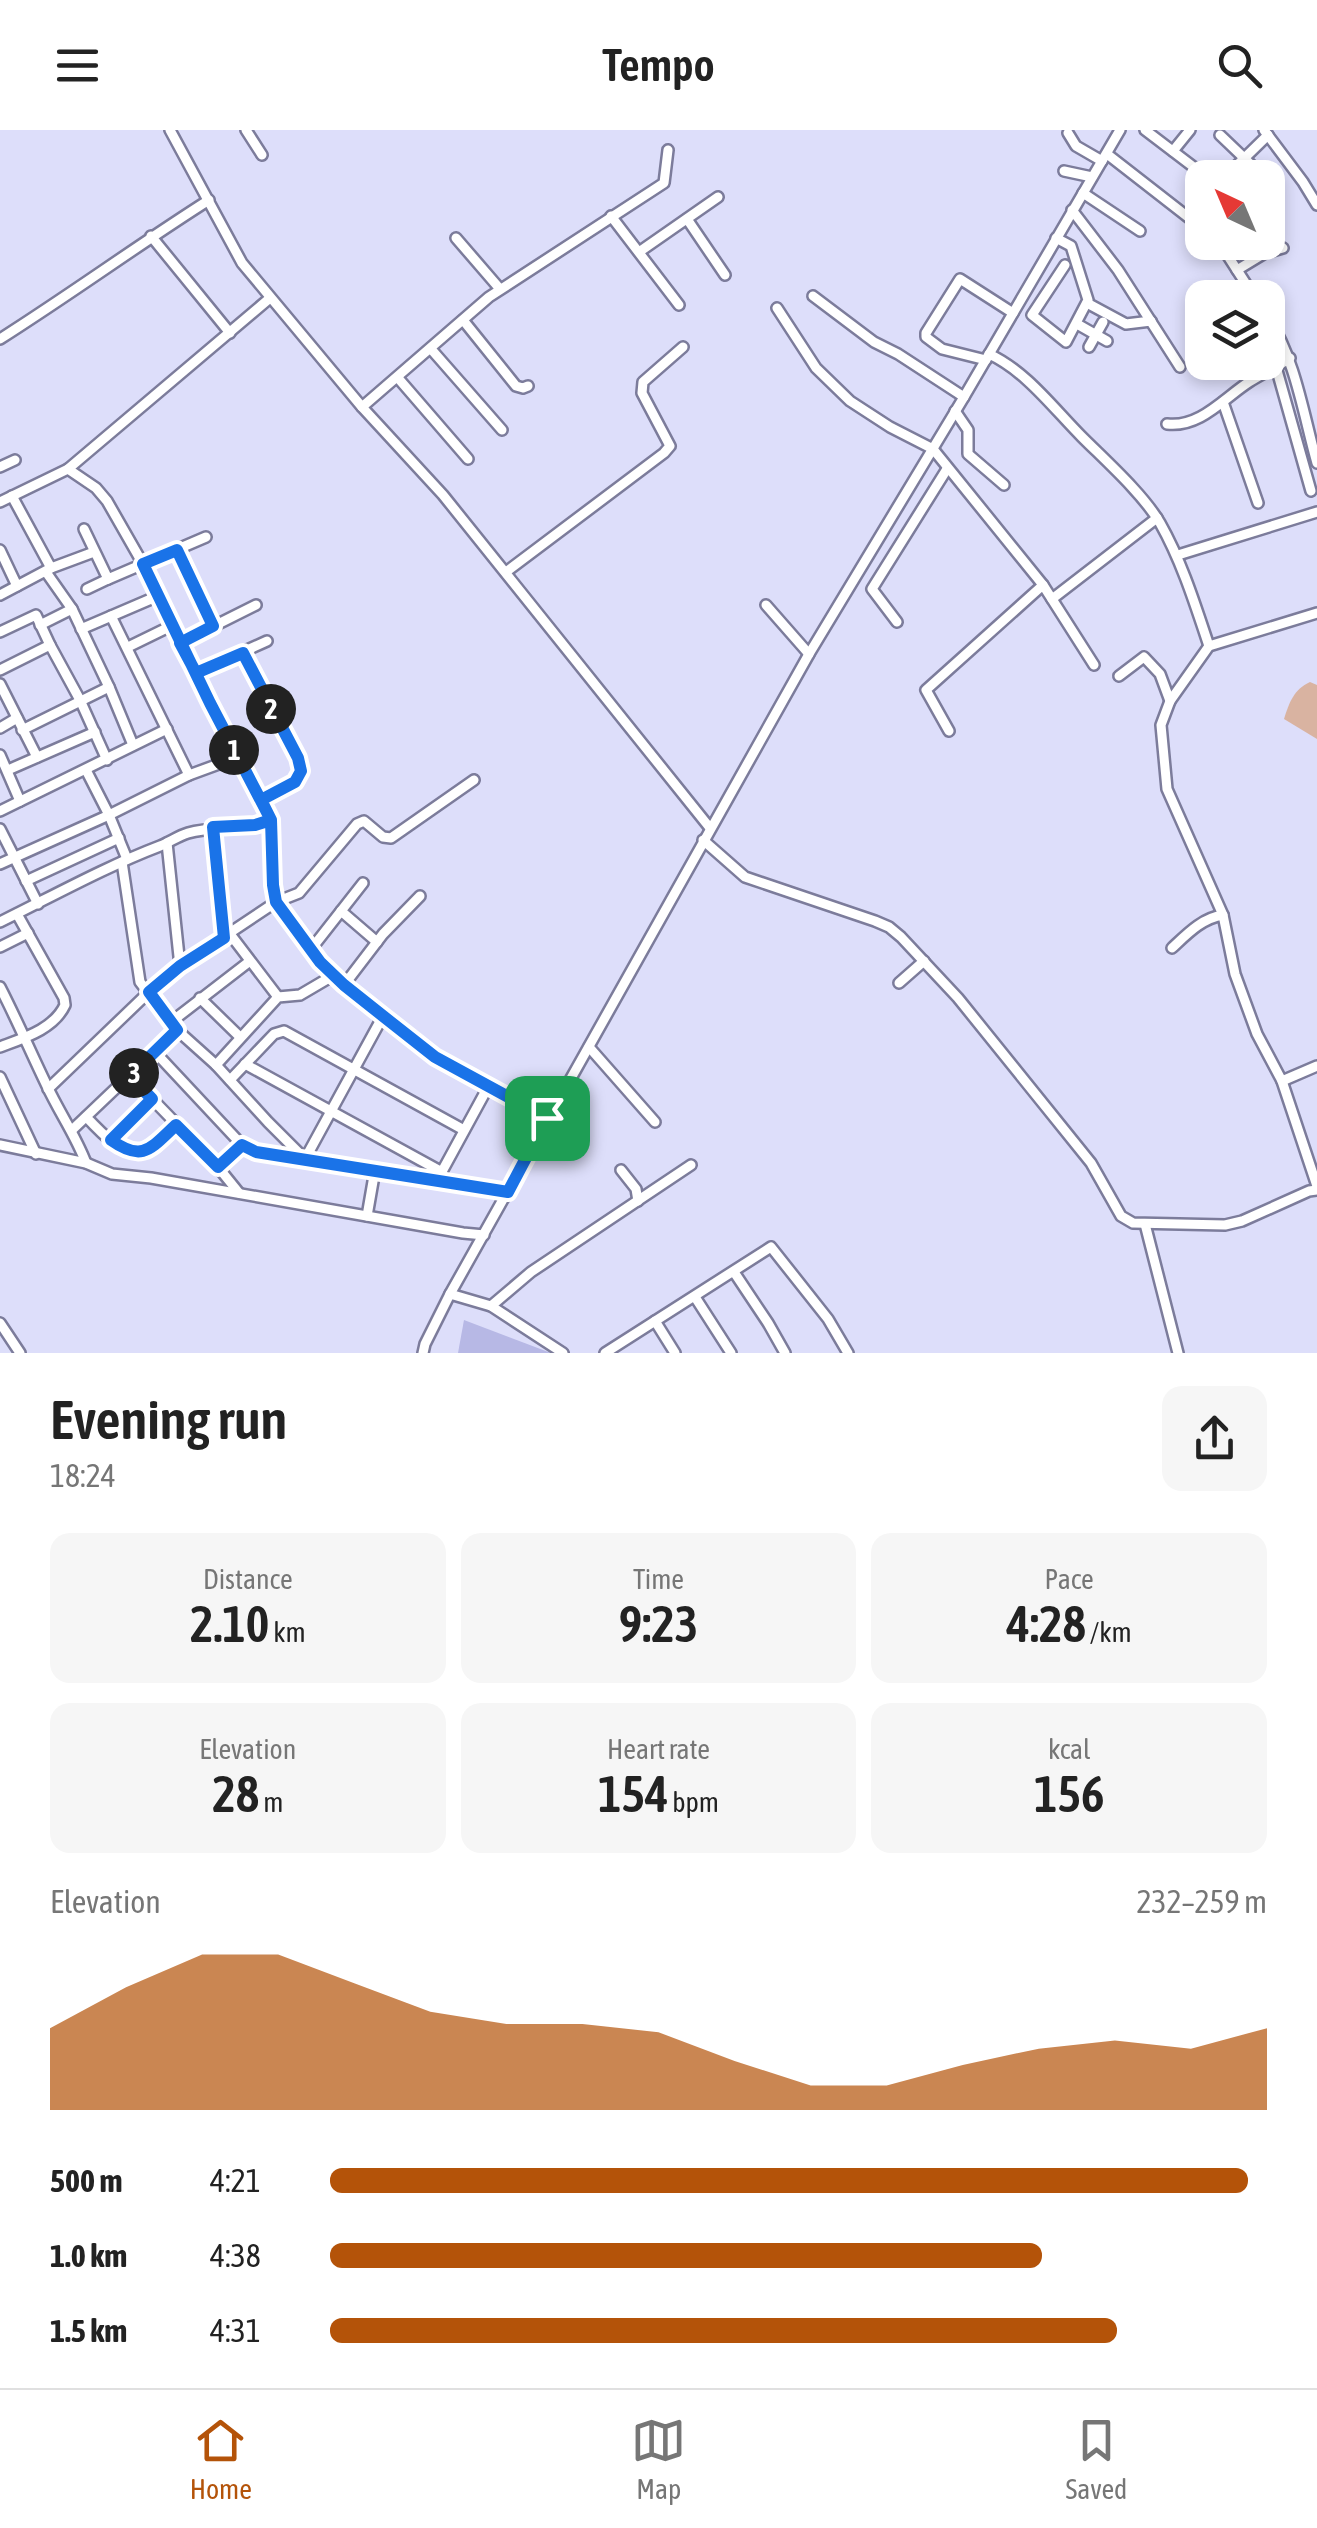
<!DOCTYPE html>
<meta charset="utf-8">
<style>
:root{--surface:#fff;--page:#f6f6f6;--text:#222;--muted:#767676;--line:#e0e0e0;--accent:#b45309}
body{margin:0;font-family:"Asap Condensed",sans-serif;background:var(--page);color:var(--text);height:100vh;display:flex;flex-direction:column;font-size:38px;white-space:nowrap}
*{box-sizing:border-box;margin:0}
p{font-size:32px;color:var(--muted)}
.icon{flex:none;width:55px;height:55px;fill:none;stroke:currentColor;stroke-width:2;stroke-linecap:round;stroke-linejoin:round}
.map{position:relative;height:1223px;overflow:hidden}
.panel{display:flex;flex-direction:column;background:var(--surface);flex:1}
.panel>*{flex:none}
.needle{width:65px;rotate:316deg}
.fabs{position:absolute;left:1185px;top:30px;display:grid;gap:20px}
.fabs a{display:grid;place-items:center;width:100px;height:100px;border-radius:20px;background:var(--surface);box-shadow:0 5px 15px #0003;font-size:50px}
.pin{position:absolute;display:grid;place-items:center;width:85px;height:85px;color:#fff;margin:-42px;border-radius:20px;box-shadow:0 5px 15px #0006}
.km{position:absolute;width:50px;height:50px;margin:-25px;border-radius:50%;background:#222;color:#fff;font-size:28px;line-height:50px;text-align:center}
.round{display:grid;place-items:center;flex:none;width:105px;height:105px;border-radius:20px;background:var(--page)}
.overview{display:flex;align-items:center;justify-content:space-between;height:170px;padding:0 50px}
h1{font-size:55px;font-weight:600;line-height:75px}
.metrics{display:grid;grid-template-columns:repeat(3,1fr);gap:15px;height:170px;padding:10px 50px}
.metrics div{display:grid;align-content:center;border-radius:20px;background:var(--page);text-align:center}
.metrics b{font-size:50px;font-weight:600}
.metrics small{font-size:28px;font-weight:400}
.metrics p{font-size:28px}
.chart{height:280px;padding:20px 50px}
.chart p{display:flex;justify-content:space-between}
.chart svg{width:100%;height:180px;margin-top:10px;fill:var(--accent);opacity:.7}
ul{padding:0 50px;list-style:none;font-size:32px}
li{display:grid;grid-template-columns:160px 120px 1fr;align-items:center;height:75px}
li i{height:25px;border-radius:12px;background:var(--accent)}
header{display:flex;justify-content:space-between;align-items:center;height:130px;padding:0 50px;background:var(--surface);font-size:45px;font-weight:600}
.menu{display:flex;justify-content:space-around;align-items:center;height:140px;border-top:2px solid var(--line);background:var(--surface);font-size:28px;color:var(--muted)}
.menu a{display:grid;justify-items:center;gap:5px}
.menu .current{color:var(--accent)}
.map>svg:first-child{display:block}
.green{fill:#d9b3a1}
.water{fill:#b7b8e5}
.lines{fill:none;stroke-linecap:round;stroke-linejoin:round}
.minor-casing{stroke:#7c7c9b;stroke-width:14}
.minor{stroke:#fff;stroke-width:9}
.route-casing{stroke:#fff;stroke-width:20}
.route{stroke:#1a73e8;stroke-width:12}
</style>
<header><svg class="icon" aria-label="menu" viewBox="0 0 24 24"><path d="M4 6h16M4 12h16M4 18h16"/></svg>Tempo<svg class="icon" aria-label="search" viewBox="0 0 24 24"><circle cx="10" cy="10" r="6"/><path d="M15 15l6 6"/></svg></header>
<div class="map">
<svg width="1317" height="1223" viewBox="0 0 1317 1223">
<rect width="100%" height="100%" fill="#dddefa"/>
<path class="green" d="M1310 552 1317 555V609L1284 589C1289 573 1294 559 1310 552Z"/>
<path class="water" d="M464 1190 551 1223H458Z"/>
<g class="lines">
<defs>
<g id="minor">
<path d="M170 0 242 133 362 277 443 365 710 698"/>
<path d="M246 0 262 25"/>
<path d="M1145 0 1208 48"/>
<path d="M1264 0 1303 52 1317 75"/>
<path d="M1068 3 1076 16 1102 31"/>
<path d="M1220 5 1265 48"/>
<path d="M1173 21 1190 0"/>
<path d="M1107 24 1202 98"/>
<path d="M1064 41 1092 47"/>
<path d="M1224 48 1268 5"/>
<path d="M1083 63 1140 101"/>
<path d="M1072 80 1118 140 1180 237"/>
<path d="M611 86 679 175"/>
<path d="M1190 88 1202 73"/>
<path d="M687 89 725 145"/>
<path d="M151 106 230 203"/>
<path d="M456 108 500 159"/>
<path d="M1056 108 1071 116 1088 170 1066 212 1032 185 1065 135"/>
<path d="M1219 112 1255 168"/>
<path d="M639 122 718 67"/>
<path d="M1237 140 1265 123 1283 118"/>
<path d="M813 166 874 212 898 224 964 267"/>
<path d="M1087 173 1126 194 1151 191"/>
<path d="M777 178 816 238 850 271 890 297 933 319 1043 455 1094 535"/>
<path d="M1268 187C1296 231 1303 283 1317 333"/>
<path d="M463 190 516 256 523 258 528 256"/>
<path d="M1077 194 1107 211"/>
<path d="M0 209C71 164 138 115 209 70"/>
<path d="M1089 217 1103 192"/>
<path d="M431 219 502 300"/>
<path d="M989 224C1026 241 1054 279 1082 307 1106 331 1143 364 1160 393 1182 432 1195 474 1209 516"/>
<path d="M986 230 942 219 926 207V203L960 149 1013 183"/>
<path d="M1276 237 1311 361"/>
<path d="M398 248 468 329"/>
<path d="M1223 272 1258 373"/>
<path d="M362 277 489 167 664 53 668 20"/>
<path d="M955 281 968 300V324L1004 355"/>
<path d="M1167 294C1200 298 1224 268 1249 252 1263 243 1277 237 1290 228"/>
<path d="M0 337 15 330"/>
<path d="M68 339 96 358 107 371 143 434 210 573 271 690 273 755 276 772 320 832 344 855 383 886 435 927 547 988"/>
<path d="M12 366 51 438"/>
<path d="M0 372 68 339 270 168"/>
<path d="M84 399 108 449 206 407"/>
<path d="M0 420 17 456"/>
<path d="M177 420 213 497"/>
<path d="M1178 425 1317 382"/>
<path d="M46 442 72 479"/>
<path d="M506 442 664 323 670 316 642 263 643 252 683 217"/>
<path d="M87 459 108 449"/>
<path d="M0 465 51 438 94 422"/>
<path d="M1052 469 1157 388"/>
<path d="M766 475 809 524"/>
<path d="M1317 483 1209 516 1170 571 1161 595 1167 659 1223 785 1235 844 1257 904 1282 951 1317 1056"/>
<path d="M111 486 189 645"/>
<path d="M897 492 872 459 947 339"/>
<path d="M40 495 72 479 109 557 133 615"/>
<path d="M81 499 158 466"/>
<path d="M0 502 36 485 50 515 0 540"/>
<path d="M180 513 256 475"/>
<path d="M50 515 80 570 107 630"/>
<path d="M128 517 171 496"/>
<path d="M243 523 298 628 301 641 295 652 261 670"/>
<path d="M196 543 267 511"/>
<path d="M1119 546 1144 527 1160 544 1170 571"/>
<path d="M0 554 37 627"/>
<path d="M0 598 17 588"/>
<path d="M22 600 109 557"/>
<path d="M949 601 926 560 1043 455"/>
<path d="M0 625 20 671"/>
<path d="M8 640 95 602"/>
<path d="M86 640 109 685 127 729"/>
<path d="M0 681 167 599"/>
<path d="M213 697 223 809"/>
<path d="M0 699 38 774"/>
<path d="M703 710 745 747 875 791 889 797 901 807 958 868 1091 1033 1121 1086 1133 1093 1225 1095 1242 1091 1309 1061 1317 1060"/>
<path d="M167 713 180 836"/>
<path d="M122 732 140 852 177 900 216 935 268 992 305 1029 383 886"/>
<path d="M0 734 109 685 189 645 238 627"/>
<path d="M26 751 119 708"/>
<path d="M341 781 377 812"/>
<path d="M0 792C53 766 105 737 160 716 170 712 178 706 188 703 215 695 246 702 271 690"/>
<path d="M230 804 278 867"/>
<path d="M0 817 28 803"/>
<path d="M312 818 363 753"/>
<path d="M1172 818C1187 804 1202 788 1223 785"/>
<path d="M899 853 924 831"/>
<path d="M344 855 383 804 420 766"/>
<path d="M0 857C17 890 31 923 47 956 59 982 76 1006 86 1033"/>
<path d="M200 868 240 907"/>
<path d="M171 892 250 831"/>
<path d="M0 917C24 908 54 899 65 875L64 868 17 784"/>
<path d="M589 917 655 992"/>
<path d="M155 922 242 1015 248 1019 508 1062"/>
<path d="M245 934 442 1042"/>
<path d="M216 935 278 867 300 865 334 845"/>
<path d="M130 946 218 1037 239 1063"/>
<path d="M0 947 36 1024"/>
<path d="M230 950 274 904 284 901 464 1000"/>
<path d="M1282 951 1317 936"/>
<path d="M48 959 149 862 180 836 276 772 299 763 357 694 364 691 383 707 391 708 474 650"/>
<path d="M86 987C102 1002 125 1033 151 1018 160 1013 168 1002 176 995"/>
<path d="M72 1000 177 900"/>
<path d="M111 1010 152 969"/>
<path d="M0 1015 86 1033 112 1044 151 1048 463 1103 484 1105"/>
<path d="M218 1037 242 1015"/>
<path d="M621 1040 636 1059 638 1071"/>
<path d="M439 1047 488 957"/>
<path d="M367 1086 375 1040"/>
<path d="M1145 1094 1178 1223"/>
<path d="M734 1142 768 1193 785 1223"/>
<path d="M450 1164 491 1176 563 1223"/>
<path d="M695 1167 731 1223"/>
<path d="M491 1176 531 1142 691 1035"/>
<path d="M655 1191 675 1223"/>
<path d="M0 1193 20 1223"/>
<path d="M423 1223 425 1214 450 1164 809 524 964 267 1120 0"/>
<path d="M605 1223 771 1117 828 1189 848 1223"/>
</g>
</defs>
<use href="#minor" class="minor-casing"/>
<use href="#minor" class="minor"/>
</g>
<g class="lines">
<defs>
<path id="route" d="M547 988 435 927 383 886 344 855 320 832 276 772 273 755 271 690 210 573 143 434 177 420 213 496 180 513 196 543 243 523 298 628 301 641 295 652 261 670 271 690 255 695 213 697 224 808 180 836 149 862 177 900 130 946 152 969 111 1010C143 1033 151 1018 176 995L218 1037 242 1015 256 1022 508 1062 547 988"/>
</defs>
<use href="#route" class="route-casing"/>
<use href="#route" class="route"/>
</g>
</svg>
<div class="fabs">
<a><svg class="needle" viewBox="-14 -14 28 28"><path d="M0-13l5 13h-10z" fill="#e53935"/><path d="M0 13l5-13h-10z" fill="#767676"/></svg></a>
<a><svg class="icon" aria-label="layers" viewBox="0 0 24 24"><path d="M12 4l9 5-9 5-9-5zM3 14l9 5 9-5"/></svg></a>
</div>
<div class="pin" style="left:547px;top:988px;background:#1e9e55"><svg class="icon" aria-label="arrive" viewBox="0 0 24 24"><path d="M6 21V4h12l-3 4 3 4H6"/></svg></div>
<b class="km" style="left:234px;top:620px">1</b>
<b class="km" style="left:271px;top:579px">2</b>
<b class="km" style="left:134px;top:943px">3</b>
</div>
<section class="panel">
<div class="overview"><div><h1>Evening run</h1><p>18:24</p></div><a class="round"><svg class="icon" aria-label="share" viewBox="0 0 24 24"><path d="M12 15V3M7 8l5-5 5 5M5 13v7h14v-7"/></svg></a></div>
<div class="metrics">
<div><p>Distance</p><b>2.10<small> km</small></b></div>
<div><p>Time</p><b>9:23</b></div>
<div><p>Pace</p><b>4:28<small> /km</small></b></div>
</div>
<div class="metrics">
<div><p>Elevation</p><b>28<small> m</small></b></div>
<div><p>Heart rate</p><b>154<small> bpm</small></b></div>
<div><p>kcal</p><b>156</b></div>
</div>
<div class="chart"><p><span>Elevation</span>232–259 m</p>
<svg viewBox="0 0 160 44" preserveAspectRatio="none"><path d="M0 44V24L10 14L20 6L30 6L40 13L50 20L60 23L70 23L80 25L90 32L100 38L110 38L120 33L130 29L140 27L150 29L160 24V44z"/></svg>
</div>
<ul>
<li><b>500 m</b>4:21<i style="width:98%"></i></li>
<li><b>1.0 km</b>4:38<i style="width:76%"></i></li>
<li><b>1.5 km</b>4:31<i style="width:84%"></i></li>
</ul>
</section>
<nav class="menu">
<a class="current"><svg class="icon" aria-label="home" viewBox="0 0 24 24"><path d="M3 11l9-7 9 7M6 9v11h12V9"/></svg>Home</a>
<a><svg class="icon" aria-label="map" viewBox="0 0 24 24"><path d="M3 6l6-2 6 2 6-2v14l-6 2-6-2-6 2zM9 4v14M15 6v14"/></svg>Map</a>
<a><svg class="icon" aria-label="saved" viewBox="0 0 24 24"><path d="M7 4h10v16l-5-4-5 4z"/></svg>Saved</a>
</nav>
